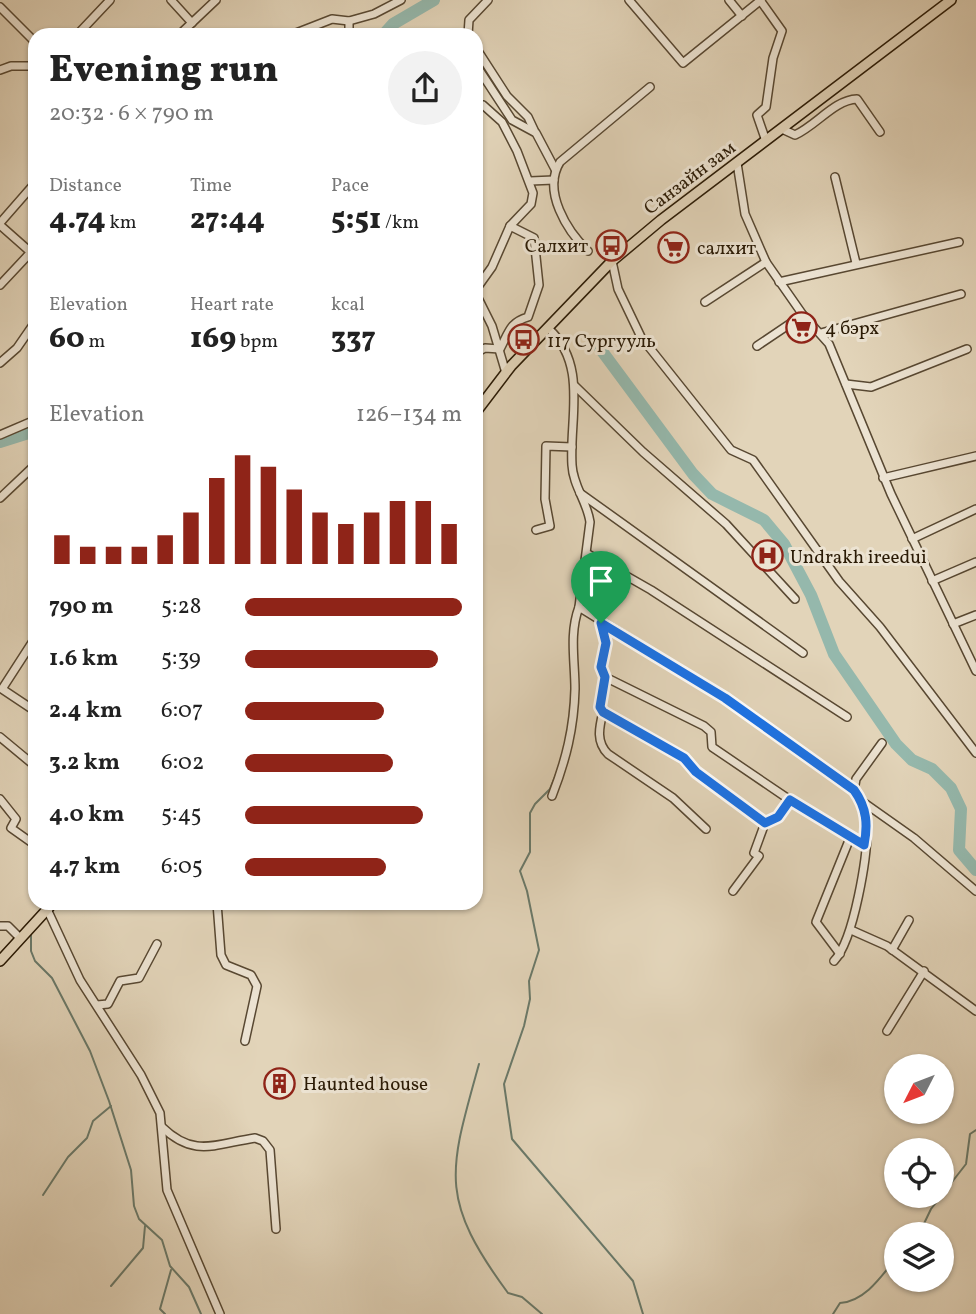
<!DOCTYPE html>
<meta charset="utf-8">
<style>
:root{--surface:#fff;--page:#f2f2f2;--text:#222;--muted:#767676;--accent:#8f2418}
body{margin:0;font-family:Vollkorn,serif;background:var(--page);color:var(--text);height:100vh;display:flex;flex-direction:column;font-size:26px;white-space:nowrap}
*{box-sizing:border-box;margin:0}
p{font-size:23px;color:var(--muted)}
.icon{flex:none;width:38px;height:38px;fill:none;stroke:currentColor;stroke-width:2;stroke-linecap:round;stroke-linejoin:round}
.map{position:relative;flex:1;overflow:hidden}
.details{position:absolute;left:28px;top:28px;width:455px;height:882px;display:flex;flex-direction:column;background:var(--surface);border-radius:21px;box-shadow:0 2px 5px #0004}
.details>*{flex:none}
.needle{width:46px;rotate:228deg}
.tools{position:absolute;left:884px;top:1054px;display:grid;gap:14px}
.tools a{display:grid;place-items:center;width:70px;height:70px;border-radius:50%;background:var(--surface);box-shadow:0 2px 5px #0004;font-size:35px}
.pin{position:absolute;display:grid;place-items:center;width:60px;height:60px;color:#fff;margin:-72px -30px;border-radius:50% 50% 50% 0;rotate:-45deg;box-shadow:0 0 7px #0007}
.pin .icon{rotate:45deg}
.round{display:grid;place-items:center;flex:none;width:74px;height:74px;border-radius:37px;background:var(--page)}
.overview{display:flex;align-items:center;justify-content:space-between;height:119px;padding:0 21px}
h1{font-size:38px;font-weight:800;line-height:52px}
.figures{display:grid;grid-template-columns:repeat(3,1fr);gap:10px;height:119px;padding:7px 21px}
.figures div{display:grid;align-content:center}
.figures b{font-size:30px;font-weight:800}
.figures small{font-size:19px;font-weight:400}
.figures p{font-size:19px}
.chart{height:196px;padding:14px 21px}
.chart p{display:flex;justify-content:space-between}
.chart svg{width:100%;height:126px;margin-top:7px;stroke:var(--accent);stroke-width:6}
ul{padding:0 21px;list-style:none;font-size:23px}
li{display:grid;grid-template-columns:112px 84px 1fr;align-items:center;height:52px}
li i{height:18px;border-radius:9px;background:var(--accent)}
.map>svg:first-child{display:block}
.lines{fill:none;stroke-linecap:round;stroke-linejoin:round}
.stream{stroke:#6a7969;stroke-width:2}
.river{stroke:#95b8ac;stroke-width:12}
.minor-casing{stroke:#584832;stroke-width:10}
.major-casing{stroke:#2a1a05;stroke-width:12}
.minor{stroke:#ece3d2;stroke-width:7}
.major{stroke:#e2d4b9;stroke-width:9}
.route-casing{stroke:#fff;stroke-width:14}
.route{stroke:#1a73e8;stroke-width:9}
.labels{text-anchor:middle;stroke-width:6;stroke-linejoin:round;paint-order:stroke}
.street-label{font-size:19px;fill:#2a1a05;stroke:#ece3d2}
.poi-label{font-size:19px;fill:#2a1a05;stroke:#ece3d2;text-anchor:start}
</style>
<div class="map">
<svg width="976" height="1314" viewBox="0 0 976 1314">
<rect width="100%" height="100%" fill="#e2d4b9"/>
<filter id="stains"><feTurbulence type="fractalNoise" baseFrequency=".00286" numOctaves="4"/><feColorMatrix values="0 0 0 0 .2 0 0 0 0 .09 0 0 0 0 .02 0 0 0 .5 -.17"/></filter>
<radialGradient id="worn" r=".72"><stop offset=".6" stop-color="#630" stop-opacity="0"/><stop offset="1" stop-color="#630" stop-opacity=".3"/></radialGradient>
<g class="lines">
<g class="stream">
<path d="M559 767 550 789 535 804 530 813V852L520 871 527 891 539 950 529 981 530 999 524 1026 504 1084 512 1139 633 1281 643 1314"/>
<path d="M31 933V951L35 961 52 978 90 1051 109 1101 131 1170 134 1206 139 1219 162 1240 170 1266 189 1287 201 1314"/>
<path d="M479 1064C449 1172 438 1198 508 1293L522 1297 542 1314"/>
<path d="M43 1195 68 1157 87 1138 93 1121 111 1106"/>
<path d="M919 1234 931 1209 966 1164 970 1134 976 1130"/>
<path d="M111 1286 143 1248 145 1226"/>
<path d="M165 1314 160 1309 171 1270"/>
<path d="M833 1314 840 1303C865 1301 881 1277 896 1258"/>
</g>
<g class="river">
<path d="M383 35 393 24 434 0"/>
<path d="M596 343 693 474 712 494 764 520 784 544 811 595 834 654 896 744 912 760 932 769 951 788 961 809 959 850 976 870"/>
<path d="M0 442 35 431"/>
</g>
<defs>
<g id="minor">
<path d="M171 0 192 23"/>
<path d="M629 0 683 63 761 0"/>
<path d="M729 0 742 16"/>
<path d="M760 0 782 31 773 58 766 107 757 115 766 141"/>
<path d="M0 7 35 42"/>
<path d="M77 35 110 0"/>
<path d="M179 35 216 0"/>
<path d="M291 35 332 19 349 21 374 14 401 0"/>
<path d="M349 35V21"/>
<path d="M445 35H457"/>
<path d="M468 35 469 20 488 0"/>
<path d="M476 48 507 96 528 117 535 132"/>
<path d="M476 65 512 120 536 133 555 169"/>
<path d="M0 70 11 66H35"/>
<path d="M476 104 483 105 502 122 517 151 533 193 531 204 510 226 492 267 477 288 478 298 492 326 506 373"/>
<path d="M782 129 795 135C817 125 834 100 857 99L880 132"/>
<path d="M737 163 745 214 766 262 803 315 829 344 891 494 976 671"/>
<path d="M835 177 856 263"/>
<path d="M530 181 554 180"/>
<path d="M0 223 35 183"/>
<path d="M0 225 35 256"/>
<path d="M588 251C567 231 542 191 560 162L650 87"/>
<path d="M612 261 618 289 641 337 731 450 753 460 839 581 880 627 976 753"/>
<path d="M779 282 959 242"/>
<path d="M0 285 31 252"/>
<path d="M705 302 766 262"/>
<path d="M549 329C588 365 569 419 572 465 573 486 587 501 590 522L579 607 725 698 854 790C862 801 867 812 867 825 868 855 854 940 834 961"/>
<path d="M821 333 961 294"/>
<path d="M757 346 803 315"/>
<path d="M476 353 485 348 500 349C509 332 510 322 528 317L539 285 534 238 510 226"/>
<path d="M0 363 17 348 35 322"/>
<path d="M846 384 871 387 967 349"/>
<path d="M575 386 643 452 726 524 795 599"/>
<path d="M0 435 35 420"/>
<path d="M883 478 976 456"/>
<path d="M580 493 803 653"/>
<path d="M0 498 35 465"/>
<path d="M536 530 550 526 545 499 546 446 572 447"/>
<path d="M912 539 976 509"/>
<path d="M588 554 651 590 847 717"/>
<path d="M932 581 976 562"/>
<path d="M601 623 606 643 601 667 605 677 600 707 603 712C599 728 596 742 608 754L673 798 706 829"/>
<path d="M953 624 976 615"/>
<path d="M35 638 2 689 35 711"/>
<path d="M605 677 704 726 711 732 712 747 790 800 865 845"/>
<path d="M603 712 684 758 696 772 765 823 778 817 790 800"/>
<path d="M0 737 35 766"/>
<path d="M854 790 856 779 882 743"/>
<path d="M552 796C566 760 574 728 575 689 575 661 569 634 579 607"/>
<path d="M0 799 16 819 11 828 35 845"/>
<path d="M863 802 914 838 976 891"/>
<path d="M733 891 759 856 754 853 765 823"/>
<path d="M217 903 221 955 226 965 251 975 257 986 245 1041"/>
<path d="M47 909 80 980 141 1075 160 1113 167 1190 220 1314"/>
<path d="M0 926H8L20 938"/>
<path d="M851 930 887 946 976 1011"/>
<path d="M892 950 909 920"/>
<path d="M840 954 816 922 850 838"/>
<path d="M97 1005 108 1004 120 981 139 978 157 944"/>
<path d="M887 1031 924 971"/>
<path d="M162 1127C194 1158 215 1144 255 1138L263 1141 270 1150 276 1229"/>
</g>
<g id="major">
<path d="M476 412 511 366 612 261 661 220 951 0"/>
<path d="M0 961 53 903"/>
</g>
</defs>
<use href="#minor" class="minor-casing"/>
<use href="#major" class="major-casing"/>
<use href="#minor" class="minor"/>
<use href="#major" class="major"/>
</g>
<g class="lines">
<defs>
<path id="route" d="M601 623 725 698 854 790C867 808 868 825 864 845L790 800 778 817 765 823 696 772 684 758 603 712 600 707 605 677 601 667 606 643Z"/>
</defs>
<use href="#route" class="route-casing"/>
<use href="#route" class="route"/>
</g>
<defs>
<symbol id="bus-ring" viewBox="-11 -11 22 22"><circle r="9.5" fill="#ece3d2" stroke="#8f2418" stroke-width="1.5"/><path d="M-5-6H5V4H4V6H2V4H-2V6H-4V4H-5ZM-3.5-4V0h7V-4ZM-3.5 1.2v1.5H-2V1.2ZM2 1.2v1.5H3.5V1.2Z" fill="#8f2418"/></symbol>
<symbol id="supermarket-ring" viewBox="-11 -11 22 22"><circle r="9.5" fill="#ece3d2" stroke="#8f2418" stroke-width="1.5"/><path d="M-6-5.5h2.5l.6 2H6L4.5 2H-2.5L-4.4-4H-6ZM-1.5 3.2a1.3 1.3 0 1 0 .1 0ZM3 3.2a1.3 1.3 0 1 0 .1 0Z" fill="#8f2418"/></symbol>
<symbol id="hospital-ring" viewBox="-11 -11 22 22"><circle r="9.5" fill="#ece3d2" stroke="#8f2418" stroke-width="1.5"/><path d="M-5-5h3v3.5h4V-5h3V5h-3V1.5h-4V5h-3Z" fill="#8f2418"/></symbol>
<symbol id="building-ring" viewBox="-11 -11 22 22"><circle r="9.5" fill="#ece3d2" stroke="#8f2418" stroke-width="1.5"/><path d="M-4-6H4V6H1V3H-1V6H-4ZM-2.5-4.3h1.7v1.8h-1.7ZM.8-4.3h1.7v1.8H.8ZM-2.5-1h1.7V.8h-1.7ZM.8-1h1.7V.8H.8Z" fill="#8f2418"/></symbol>
</defs>
<g fill-rule="evenodd">
<use href="#bus-ring" x="594" y="228" width="35" height="35"/>
<use href="#supermarket-ring" x="656" y="230" width="35" height="35"/>
<use href="#supermarket-ring" x="784" y="310" width="35" height="35"/>
<use href="#bus-ring" x="506" y="322" width="35" height="35"/>
<use href="#hospital-ring" x="750" y="538" width="35" height="35"/>
<use href="#building-ring" x="262" y="1066" width="35" height="35"/>
</g>
<g class="labels">
<g class="street-label">
<text transform="translate(689 177) rotate(-37)" y="7">Санзайн зам</text>
</g>
<g class="poi-label">
<text x="588" y="252" text-anchor="end">Салхит</text>
<text x="697" y="254">салхит</text>
<text x="825" y="334">4 бэрх</text>
<text x="547" y="347">117 Сургууль</text>
<text x="790" y="563">Undrakh ireedui</text>
<text x="303" y="1090">Haunted house</text>
</g>
</g>
<rect width="100%" height="100%" filter="url(#stains)"/>
<rect width="100%" height="100%" fill="url(#worn)"/>
</svg>
<div class="tools">
<a><svg class="needle" viewBox="-14 -14 28 28"><path d="M0-13l5 13h-10z" fill="#e53935"/><path d="M0 13l5-13h-10z" fill="#767676"/></svg></a>
<a><svg class="icon" aria-label="locate" viewBox="0 0 24 24"><circle cx="12" cy="12" r="6"/><path d="M12 2v4M12 18v4M2 12h4M18 12h4"/></svg></a>
<a><svg class="icon" aria-label="layers" viewBox="0 0 24 24"><path d="M12 4l9 5-9 5-9-5zM3 14l9 5 9-5"/></svg></a>
</div>
<div class="pin" style="left:601px;top:623px;background:#1e9e55"><svg class="icon" aria-label="arrive" viewBox="0 0 24 24"><path d="M6 21V4h12l-3 4 3 4H6"/></svg></div>
<section class="details">
<div class="overview"><div><h1>Evening run</h1><p>20:32 · 6 × 790 m</p></div><a class="round"><svg class="icon" aria-label="share" viewBox="0 0 24 24"><path d="M12 15V3M7 8l5-5 5 5M5 13v7h14v-7"/></svg></a></div>
<div class="figures">
<div><p>Distance</p><b>4.74<small> km</small></b></div>
<div><p>Time</p><b>27:44</b></div>
<div><p>Pace</p><b>5:51<small> /km</small></b></div>
</div>
<div class="figures">
<div><p>Elevation</p><b>60<small> m</small></b></div>
<div><p>Heart rate</p><b>169<small> bpm</small></b></div>
<div><p>kcal</p><b>337</b></div>
</div>
<div class="chart"><p><span>Elevation</span>126–134 m</p>
<svg viewBox="0 0 160 44" preserveAspectRatio="none"><path d="M5 44V34M15 44V38M25 44V38M35 44V38M45 44V34M55 44V26M65 44V14M75 44V6M85 44V10M95 44V18M105 44V26M115 44V30M125 44V26M135 44V22M145 44V22M155 44V30"/></svg>
</div>
<ul>
<li><b>790 m</b>5:28<i style="width:100%"></i></li>
<li><b>1.6 km</b>5:39<i style="width:89%"></i></li>
<li><b>2.4 km</b>6:07<i style="width:64%"></i></li>
<li><b>3.2 km</b>6:02<i style="width:68%"></i></li>
<li><b>4.0 km</b>5:45<i style="width:82%"></i></li>
<li><b>4.7 km</b>6:05<i style="width:65%"></i></li>
</ul>
</section>
</div>
